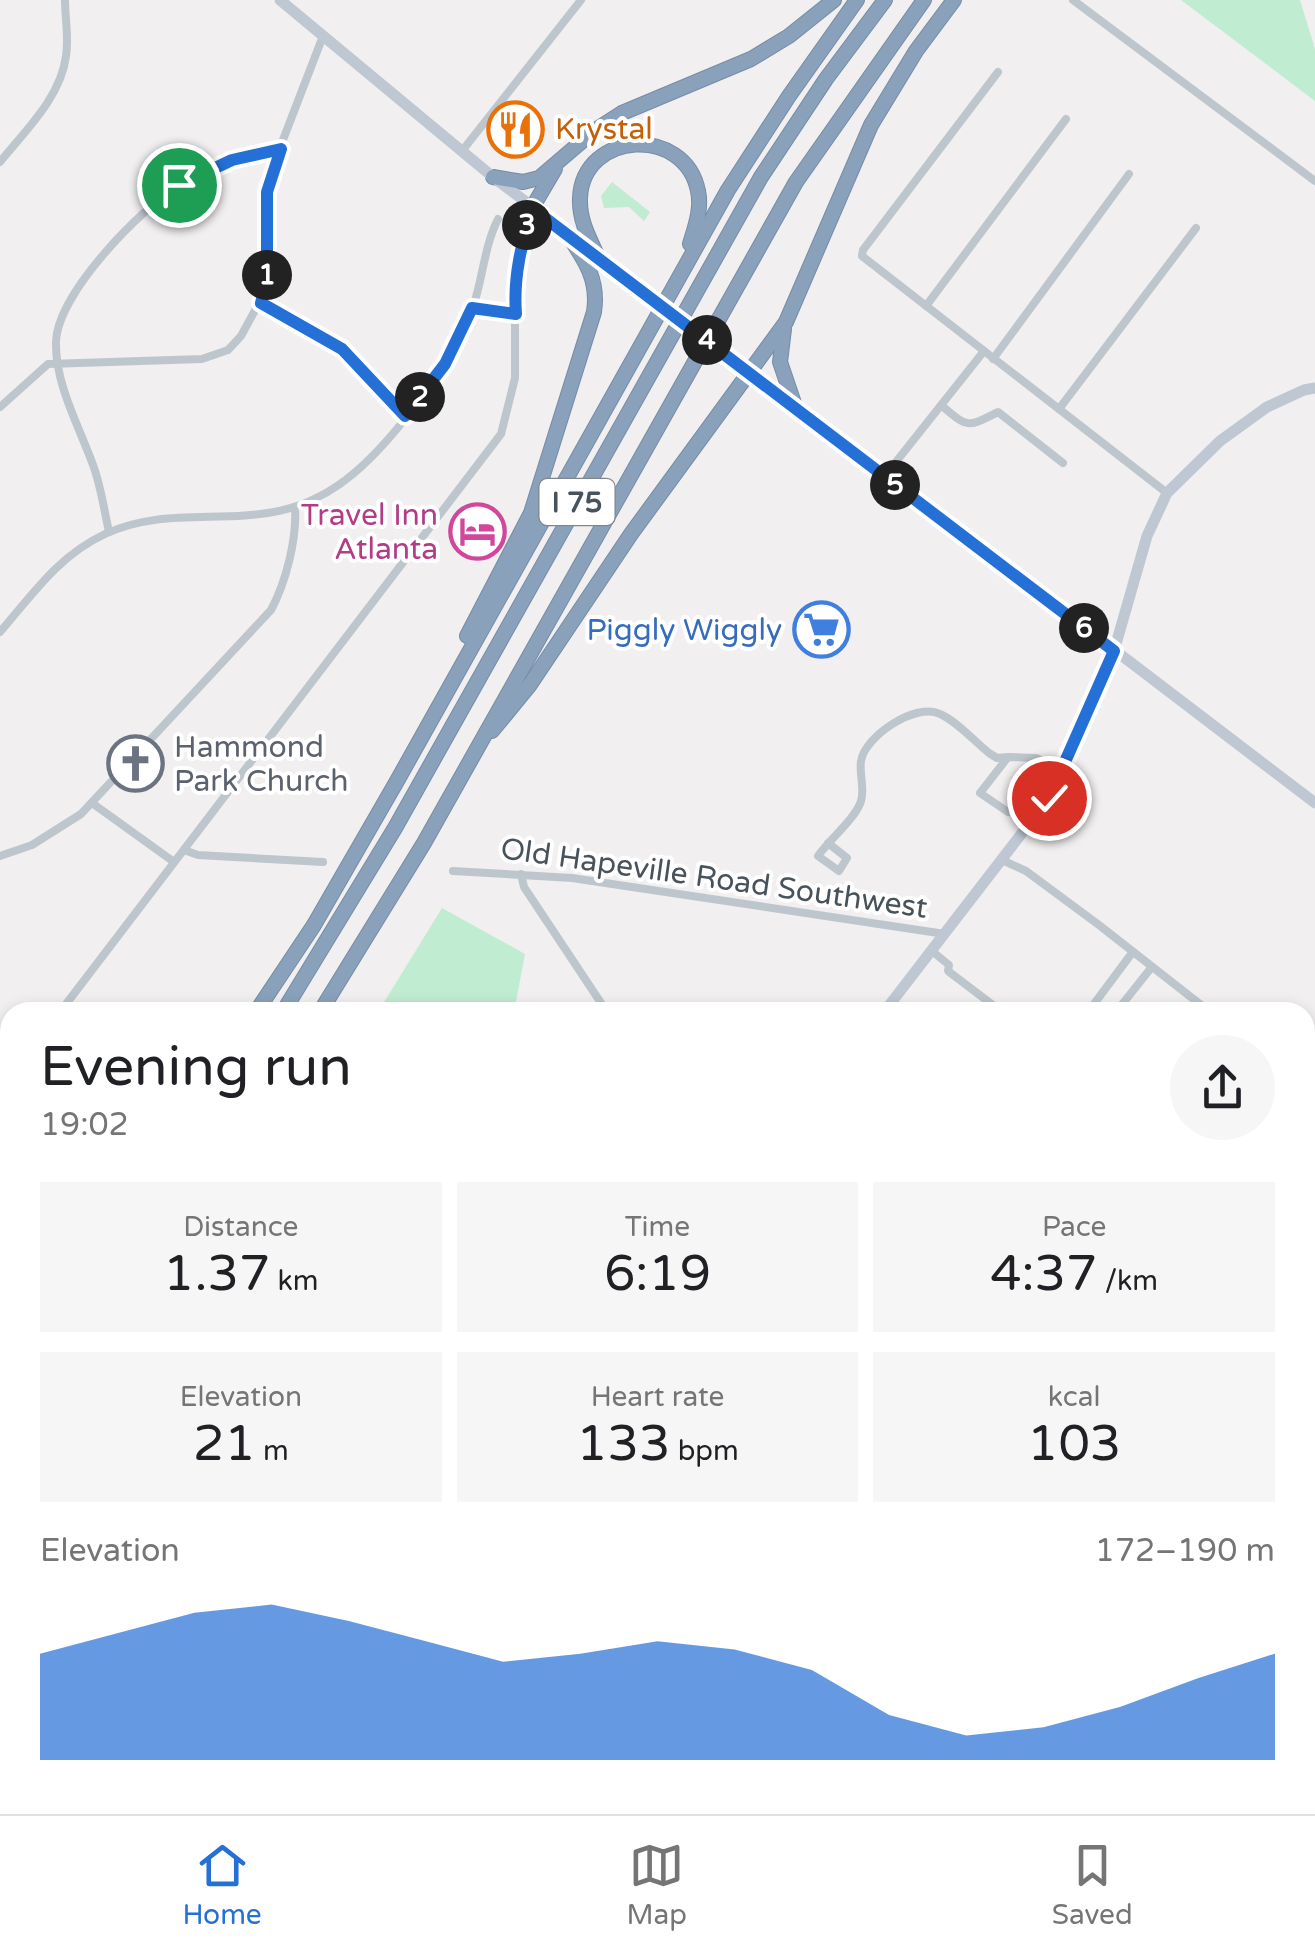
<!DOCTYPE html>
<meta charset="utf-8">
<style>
:root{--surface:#fff;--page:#f6f6f6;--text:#202124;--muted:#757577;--line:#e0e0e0;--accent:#2470d6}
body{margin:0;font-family:"Varela Round",sans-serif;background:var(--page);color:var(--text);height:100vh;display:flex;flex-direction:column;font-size:38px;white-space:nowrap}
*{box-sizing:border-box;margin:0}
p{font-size:32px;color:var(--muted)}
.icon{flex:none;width:55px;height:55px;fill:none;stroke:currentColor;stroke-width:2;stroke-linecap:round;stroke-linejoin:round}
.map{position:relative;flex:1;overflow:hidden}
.panel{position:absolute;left:0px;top:1002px;width:1315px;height:812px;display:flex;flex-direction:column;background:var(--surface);border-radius:30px 30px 0 0;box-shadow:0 5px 15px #0003}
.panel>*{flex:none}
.pin{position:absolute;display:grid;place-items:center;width:85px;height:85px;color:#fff;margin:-42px;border:5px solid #fff;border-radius:50%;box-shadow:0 2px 10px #0007}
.km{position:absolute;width:50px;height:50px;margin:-25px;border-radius:50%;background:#222;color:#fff;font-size:28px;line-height:50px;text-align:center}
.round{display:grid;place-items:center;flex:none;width:105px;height:105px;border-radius:52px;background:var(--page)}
.head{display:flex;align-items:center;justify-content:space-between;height:170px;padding:0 40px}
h1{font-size:55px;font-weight:600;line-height:75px}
.figures{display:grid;grid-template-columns:repeat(3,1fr);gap:15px;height:170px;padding:10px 40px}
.figures div{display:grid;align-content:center;border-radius:0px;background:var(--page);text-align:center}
.figures b{font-size:50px;font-weight:600}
.figures small{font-size:28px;font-weight:400}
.figures p{font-size:28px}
.chart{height:280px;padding:20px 40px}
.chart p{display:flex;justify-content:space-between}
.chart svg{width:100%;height:180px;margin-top:10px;fill:var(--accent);opacity:.7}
.tab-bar{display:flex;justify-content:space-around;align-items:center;height:140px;border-top:2px solid var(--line);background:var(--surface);font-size:28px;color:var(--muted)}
.tab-bar a{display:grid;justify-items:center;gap:5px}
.tab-bar .active{color:var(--accent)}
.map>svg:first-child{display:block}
.green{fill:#c0ecd1}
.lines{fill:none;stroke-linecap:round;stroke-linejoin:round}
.stream{stroke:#90d4e7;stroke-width:2.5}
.highway-casing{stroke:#758ca6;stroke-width:16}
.street{stroke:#bec6cd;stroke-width:8}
.secondary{stroke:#bec7d2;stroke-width:11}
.highway{stroke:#8aa1bb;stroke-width:14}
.secondary-bridge{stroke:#bec7d2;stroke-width:11}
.route-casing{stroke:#fff;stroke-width:20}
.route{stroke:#2470d6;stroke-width:12}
.labels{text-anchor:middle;stroke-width:8;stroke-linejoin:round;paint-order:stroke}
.shield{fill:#fff;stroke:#7f868c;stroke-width:2.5}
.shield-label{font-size:28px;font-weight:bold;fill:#48525b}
.food-label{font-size:30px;fill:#c56008;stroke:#fff;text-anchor:start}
.hotel-label{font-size:30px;fill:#b23c85;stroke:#fff;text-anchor:end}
.shop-label{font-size:30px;fill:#366cbe;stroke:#fff;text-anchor:end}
.worship-label{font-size:30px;fill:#5b616d;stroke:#fff;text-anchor:start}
.street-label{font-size:30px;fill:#48525b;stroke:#fff}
</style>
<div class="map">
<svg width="1315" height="1814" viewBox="0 0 1315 1814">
<rect width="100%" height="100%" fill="#f1efef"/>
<g class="green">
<path d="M1181 0H1300L1315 49V101Z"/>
<path d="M612 182 650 212 644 221 629 207 604 208 601 196Z"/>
<path d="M442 908 525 954 514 1012H378Z"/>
</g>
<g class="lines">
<path class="stream" d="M441 1805 448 1814"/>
<defs>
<g id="highway">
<path d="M493 177 523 182 539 178 594 131 622 113 751 59 789 36 834 0"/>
<path d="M532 208 555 169"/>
<path d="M598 257C589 238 579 220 580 198 583 131 685 125 698 191 702 209 695 227 690 244"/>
<path d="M784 329 780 362 795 406"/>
<path d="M467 636 531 513 594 312C599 280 585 260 568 235"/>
<path d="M492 731 529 686 631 534 786 322 871 125 916 51 954 0"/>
<path d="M256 1012 314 925 397 781 728 190 789 96 857 0"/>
<path d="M283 1012 395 828 761 177 826 79 885 0"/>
<path d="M320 1012 424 843 796 182 924 0"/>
<path d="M0 1349 10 1335"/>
<path d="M0 1373 10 1360"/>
<path d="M0 1424 10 1411"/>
</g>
</defs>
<use href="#highway" class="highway-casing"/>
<g class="street">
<path d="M1073 0 1315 181"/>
<path d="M998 72 863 250 862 256 1167 493"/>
<path d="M462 151 581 0"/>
<path d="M0 162C25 131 61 97 66 56 69 37 65 18 65 0"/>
<path d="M261 303 342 349 405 415"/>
<path d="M926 306 1066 119"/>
<path d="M473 308 516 313"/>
<path d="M993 359 1129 174"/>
<path d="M941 405C968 428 967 428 998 412L1063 463"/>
<path d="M0 407 48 364 202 359 228 350 241 336 265 292 267 192 271 171 323 36"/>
<path d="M1059 409 1196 228"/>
<path d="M884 477 984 351"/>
<path d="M109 532C104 510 101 486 93 465 79 426 55 384 56 342 57 294 141 208 181 184 212 165 246 157 281 149"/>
<path d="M0 632C33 594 58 556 105 534 188 496 269 545 353 474 395 439 455 358 473 307 483 278 484 247 498 219"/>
<path d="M92 803 174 862"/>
<path d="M1008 812 980 793 1008 757 1036 758 1062 769"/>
<path d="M828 843 847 858 839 871 818 856C829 840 856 818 861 801 865 789 859 774 861 761 865 736 916 702 940 714 958 722 974 741 989 753L997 758 1008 757"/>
<path d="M184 850 198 855 323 862"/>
<path d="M0 856 32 845 81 814 271 610C286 582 297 539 295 507"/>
<path d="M1002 860 1026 871 1099 925 1210 1012"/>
<path d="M453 871 572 878 945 934"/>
<path d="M521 874 524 887 607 1012"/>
<path d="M932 951 949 965 948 971 1002 1012"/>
<path d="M60 1012 501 434 515 378V279L532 208"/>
<path d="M1088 1012 1132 953"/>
<path d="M1116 1012 1151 968"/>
<path d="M1305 1048 1315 1046"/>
<path d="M0 1092 10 1079"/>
<path d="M1305 1275 1312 1276 1315 1280"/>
<path d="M1305 1367 1315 1362"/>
<path d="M0 1511 10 1509"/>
<path d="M1305 1596 1315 1603"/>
<path d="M0 1631 10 1630"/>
<path d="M1305 1749 1315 1757"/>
<path d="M1305 1788 1315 1776"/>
<path d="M0 1791 10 1776"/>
<path d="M0 1805 11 1814"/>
<path d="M366 1805 374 1814"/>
<path d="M1156 1805 1157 1814"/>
<path d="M123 1814 127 1805"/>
<path d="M582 1814 588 1805"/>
<path d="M684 1814 691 1805"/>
<path d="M776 1814 783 1805"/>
<path d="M895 1814 903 1805"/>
<path d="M1061 1814 1068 1805"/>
<path d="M1285 1814 1292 1805"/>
</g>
<g class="secondary">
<path d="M280 0 493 177 575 239"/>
<path d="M594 253 626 278"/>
<path d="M746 369 1315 803"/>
<path d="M884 1012 1049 798 1114 651 1147 536 1167 493 1220 441 1267 407 1304 390 1315 388"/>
<path d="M0 1158 10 1165"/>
<path d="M825 1805 835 1814"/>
<path d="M299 1814 306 1805"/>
</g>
<use href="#highway" class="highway"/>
<path class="secondary-bridge" d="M626 278 740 365"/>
</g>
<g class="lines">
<defs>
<path id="route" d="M179 185 232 160 281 149 267 192V280L261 303 342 349 405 416 445 364 472 308 516 314C513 276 522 243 532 208L1114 651 1049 798"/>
</defs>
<use href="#route" class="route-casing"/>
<use href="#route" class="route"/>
</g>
<defs>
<symbol id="restaurant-ring" viewBox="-11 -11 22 22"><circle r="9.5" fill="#fff" stroke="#e8710a" stroke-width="1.5"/><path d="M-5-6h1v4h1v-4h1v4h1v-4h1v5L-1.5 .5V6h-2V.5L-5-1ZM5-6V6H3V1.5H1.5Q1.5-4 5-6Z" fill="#e8710a"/></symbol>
<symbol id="hotel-ring" viewBox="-11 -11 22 22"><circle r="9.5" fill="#fff" stroke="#d1479c" stroke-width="1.5"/><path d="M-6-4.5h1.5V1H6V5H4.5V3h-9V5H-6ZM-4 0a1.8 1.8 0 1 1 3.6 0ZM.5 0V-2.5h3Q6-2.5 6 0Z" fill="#d1479c"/></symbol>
<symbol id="supermarket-ring" viewBox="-11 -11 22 22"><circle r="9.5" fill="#fff" stroke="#3f7fe0" stroke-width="1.5"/><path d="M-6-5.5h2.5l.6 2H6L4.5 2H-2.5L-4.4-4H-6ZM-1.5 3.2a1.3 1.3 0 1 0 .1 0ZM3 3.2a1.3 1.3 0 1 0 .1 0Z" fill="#3f7fe0"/></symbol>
<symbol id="church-ring" viewBox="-11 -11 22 22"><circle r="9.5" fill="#fff" stroke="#6b7280" stroke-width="1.5"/><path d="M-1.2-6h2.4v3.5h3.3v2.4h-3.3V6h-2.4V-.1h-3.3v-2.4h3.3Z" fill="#6b7280"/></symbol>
</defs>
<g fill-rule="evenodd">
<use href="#restaurant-ring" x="484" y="98" width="63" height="63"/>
<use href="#hotel-ring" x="446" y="500" width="63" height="63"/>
<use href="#supermarket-ring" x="790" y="598" width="63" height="63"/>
<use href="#church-ring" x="104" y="732" width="63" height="63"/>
</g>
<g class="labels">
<rect class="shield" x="539.5" y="479" width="75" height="46" rx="8"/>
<g class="shield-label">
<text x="577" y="512">I 75</text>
</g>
<g class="food-label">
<text x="555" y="139">Krystal</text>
</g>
<g class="hotel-label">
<text x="438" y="525">Travel Inn<tspan x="438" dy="34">Atlanta</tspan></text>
</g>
<g class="shop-label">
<text x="782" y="640">Piggly Wiggly</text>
</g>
<g class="worship-label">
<text x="174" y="757">Hammond<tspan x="174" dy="34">Park Church</tspan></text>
</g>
<g class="street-label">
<text transform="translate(714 878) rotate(8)" y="10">Old Hapeville Road Southwest</text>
</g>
</g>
</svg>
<div class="pin" style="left:179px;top:185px;background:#1e9e55"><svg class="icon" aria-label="arrive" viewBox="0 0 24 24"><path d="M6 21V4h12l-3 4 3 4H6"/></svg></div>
<div class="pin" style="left:1049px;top:798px;background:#d93025"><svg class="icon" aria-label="check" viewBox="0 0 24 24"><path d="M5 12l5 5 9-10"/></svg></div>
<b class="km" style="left:267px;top:275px">1</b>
<b class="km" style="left:420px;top:397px">2</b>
<b class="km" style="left:527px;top:225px">3</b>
<b class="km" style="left:707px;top:340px">4</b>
<b class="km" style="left:895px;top:485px">5</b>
<b class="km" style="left:1084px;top:628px">6</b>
<section class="panel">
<div class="head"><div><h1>Evening run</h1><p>19:02</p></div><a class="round"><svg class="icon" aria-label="share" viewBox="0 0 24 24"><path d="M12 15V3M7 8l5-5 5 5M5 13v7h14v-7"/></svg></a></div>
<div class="figures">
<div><p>Distance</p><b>1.37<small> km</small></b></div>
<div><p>Time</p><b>6:19</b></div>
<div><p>Pace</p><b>4:37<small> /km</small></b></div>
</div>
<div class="figures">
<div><p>Elevation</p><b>21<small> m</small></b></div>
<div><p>Heart rate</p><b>133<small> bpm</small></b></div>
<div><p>kcal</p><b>103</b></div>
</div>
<div class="chart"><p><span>Elevation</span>172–190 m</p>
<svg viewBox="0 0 160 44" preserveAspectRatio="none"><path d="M0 44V18L10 13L20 8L30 6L40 10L50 15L60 20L70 18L80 15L90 17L100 22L110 33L120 38L130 36L140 31L150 24L160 18V44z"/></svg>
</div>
</section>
</div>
<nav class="tab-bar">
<a class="active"><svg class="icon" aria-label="home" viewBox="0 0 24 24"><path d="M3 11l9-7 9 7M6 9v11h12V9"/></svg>Home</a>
<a><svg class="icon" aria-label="map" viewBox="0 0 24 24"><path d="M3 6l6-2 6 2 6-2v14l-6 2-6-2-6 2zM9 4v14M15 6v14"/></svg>Map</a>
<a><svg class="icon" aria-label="saved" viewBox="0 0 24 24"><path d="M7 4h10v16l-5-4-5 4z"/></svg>Saved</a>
</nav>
